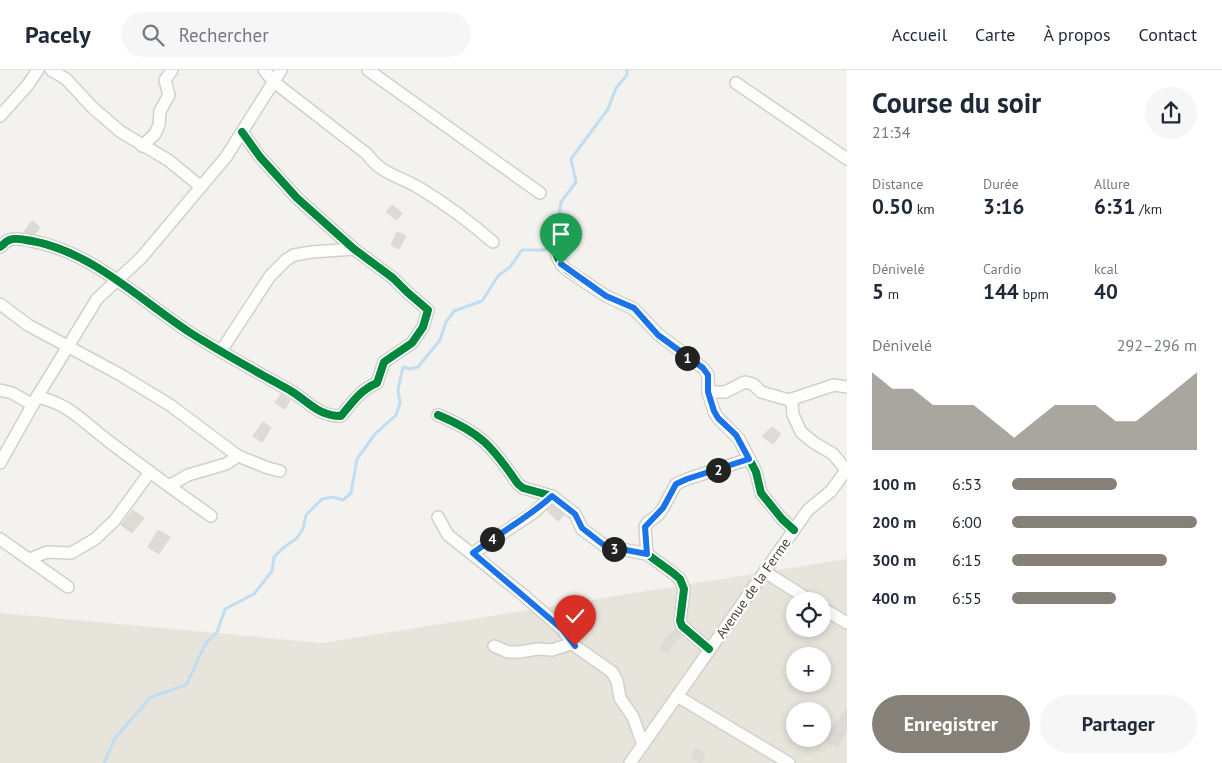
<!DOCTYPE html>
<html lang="fr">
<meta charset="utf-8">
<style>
:root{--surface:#fff;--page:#f6f6f7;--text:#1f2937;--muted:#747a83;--line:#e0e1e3;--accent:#868178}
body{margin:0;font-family:"PT Sans",sans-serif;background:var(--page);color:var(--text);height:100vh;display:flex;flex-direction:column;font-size:19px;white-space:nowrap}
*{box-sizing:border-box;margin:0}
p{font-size:16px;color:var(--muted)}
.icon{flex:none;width:28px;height:28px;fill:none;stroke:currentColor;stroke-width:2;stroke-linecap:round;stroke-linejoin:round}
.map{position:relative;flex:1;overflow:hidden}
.side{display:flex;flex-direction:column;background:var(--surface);width:375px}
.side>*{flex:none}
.controls{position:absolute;left:786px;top:522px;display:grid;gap:10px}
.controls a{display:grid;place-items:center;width:45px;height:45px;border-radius:50%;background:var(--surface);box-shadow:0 2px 8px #0003;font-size:25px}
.pin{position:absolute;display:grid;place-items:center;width:42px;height:42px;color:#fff;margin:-51px -21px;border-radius:50% 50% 50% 0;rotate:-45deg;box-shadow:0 0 5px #0007}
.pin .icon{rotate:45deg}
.km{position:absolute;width:25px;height:25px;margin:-12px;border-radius:50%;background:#222;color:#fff;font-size:14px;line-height:25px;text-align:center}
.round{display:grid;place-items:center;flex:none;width:52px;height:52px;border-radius:26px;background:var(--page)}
.head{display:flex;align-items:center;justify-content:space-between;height:85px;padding:0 25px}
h1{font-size:28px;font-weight:700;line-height:38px}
.stats{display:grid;grid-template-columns:repeat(3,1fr);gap:8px;height:85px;padding:5px 25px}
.stats div{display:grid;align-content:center}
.stats b{font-size:21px;font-weight:700}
.stats small{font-size:14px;font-weight:400}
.stats p{font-size:14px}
.chart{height:140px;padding:10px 25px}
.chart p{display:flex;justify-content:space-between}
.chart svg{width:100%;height:90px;margin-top:5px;fill:var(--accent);opacity:.7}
.primary-button{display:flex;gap:10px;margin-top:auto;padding:10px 25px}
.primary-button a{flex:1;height:58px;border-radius:30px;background:var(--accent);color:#fff;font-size:20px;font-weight:700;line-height:58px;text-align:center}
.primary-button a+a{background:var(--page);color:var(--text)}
ul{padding:0 25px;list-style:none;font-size:16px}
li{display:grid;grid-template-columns:80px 60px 1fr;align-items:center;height:38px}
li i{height:12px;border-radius:6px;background:var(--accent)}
header{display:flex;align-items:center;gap:30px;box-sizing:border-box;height:70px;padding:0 25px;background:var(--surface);border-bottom:1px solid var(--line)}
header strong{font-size:24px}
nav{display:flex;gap:28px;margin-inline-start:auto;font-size:18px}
.search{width:350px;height:45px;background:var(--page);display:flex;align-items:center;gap:12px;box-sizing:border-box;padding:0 18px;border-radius:28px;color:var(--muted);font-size:19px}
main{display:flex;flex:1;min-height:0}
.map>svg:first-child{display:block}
.residential{fill:#e7e4dc;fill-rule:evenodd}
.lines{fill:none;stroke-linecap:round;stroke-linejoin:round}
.stream{stroke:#c0ddf1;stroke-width:3}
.building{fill:#dedbd6;stroke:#dcd9d4}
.street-casing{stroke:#d2d0cb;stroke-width:14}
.street{stroke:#fdfdfc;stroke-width:11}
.cycleway-casing{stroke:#fff;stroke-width:11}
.cycleway{stroke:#00873e;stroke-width:8}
.route-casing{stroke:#fff;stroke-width:10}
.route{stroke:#1a73e8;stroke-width:6}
.labels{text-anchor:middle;stroke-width:4.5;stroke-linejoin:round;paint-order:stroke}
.street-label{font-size:14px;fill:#4b4439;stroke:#fff}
</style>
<header>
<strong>Pacely</strong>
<div class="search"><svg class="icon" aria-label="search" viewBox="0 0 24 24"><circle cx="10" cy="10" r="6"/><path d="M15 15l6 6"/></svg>Rechercher</div>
<nav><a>Accueil</a><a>Carte</a><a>À propos</a><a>Contact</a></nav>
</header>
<main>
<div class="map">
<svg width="847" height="693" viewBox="0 0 847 693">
<rect width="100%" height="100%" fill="#f4f2ee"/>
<path class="residential" d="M847 489V693H0V543L322 573ZM795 531H822V559H795ZM795 586H822V614H795ZM795 641H822V669H795Z"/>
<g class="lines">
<path class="stream" d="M104 693 115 668 151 627 186 615 206 573 217 562 225 539 254 524 272 501 274 487 283 478 297 468 303 459 306 445 322 429 333 427 343 430 351 423 357 389 375 364 396 345 400 333 398 320 403 297 410 299 418 297 440 270 446 252 454 241 482 231 498 206 510 197 522 180H543L551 178 557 159 561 132 576 112 571 89 608 39 616 18 627 5V0"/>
</g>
<g class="building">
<path d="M392 135 402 143 397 150 386 142Z"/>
<path d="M32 151 40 157 35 164 24 162Z"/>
<path d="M397 162 406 166 399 179 391 175Z"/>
<path d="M281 324 290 330 285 339 275 333Z"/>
<path d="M263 352 271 358 262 372 253 366Z"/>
<path d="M772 357 781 364 773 374 762 366Z"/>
<path d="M552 436 564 445 558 451 547 441Z"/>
<path d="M133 440 144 448 132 463 121 455Z"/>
<path d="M158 460 170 467 159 484 148 477Z"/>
<path d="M675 560 681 566 672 574 668 583 660 580 665 569Z"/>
<path d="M847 638V660L838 677 822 670V659L829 662Z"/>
<path d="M695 679 705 683 701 693 691 688Z"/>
</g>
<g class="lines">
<defs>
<g id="street">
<path d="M51 0 66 9 93 38 121 62 168 90 200 116"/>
<path d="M264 0 274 12 367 84C382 105 400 106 421 119 447 135 470 152 493 172"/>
<path d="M368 0 540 123"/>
<path d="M736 13 847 89"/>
<path d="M0 46 27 16 38 0"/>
<path d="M142 76 155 64 159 55 160 41 169 25 165 10 172 0"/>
<path d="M0 177C3 175 6 171 9 170 16 167 24 170 32 171 92 182 139 229 189 262 222 283 257 302 291 321 309 332 318 346 341 346 352 333 360 320 377 313L384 292 412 273 423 257 428 240 407 222 393 208 354 179 297 128 260 87 242 62"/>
<path d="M557 186 561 194 567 200 606 226 634 239 659 265 703 298 708 305V322L714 341 718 348 739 369 756 402 761 423 782 449 794 460"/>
<path d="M0 234 28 255 119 304 170 335 238 386 268 398 280 401"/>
<path d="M221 281 270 206 286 190 294 185 312 182 354 179"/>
<path d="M0 320 12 323 33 335"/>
<path d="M708 322H725L745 312 753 314 761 322 789 330 792 333 793 345 801 362 813 372 833 384 847 401"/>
<path d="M37 327C69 333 85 354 111 373 144 398 177 422 211 446"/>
<path d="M789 330 834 315 847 317"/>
<path d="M438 345C481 363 492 376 518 414L523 418 552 426 575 444 582 459 605 476 647 484 673 503 680 509 684 519 680 551 682 556 709 579"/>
<path d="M0 393 37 327 97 229 141 188 226 87 281 0"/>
<path d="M169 416 188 405 226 394 238 386"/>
<path d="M438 447 448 465 521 523 562 559 575 576 612 602 617 611 620 628 633 647 643 675"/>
<path d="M0 469 68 517"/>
<path d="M473 483 533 443 552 426"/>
<path d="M647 484 645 457 647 453 658 445 663 438 676 414 687 409 749 389"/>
<path d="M30 489 47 482 71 483 95 469 115 450 150 402"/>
<path d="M765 502 811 531"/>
<path d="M822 538 847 553"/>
<path d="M494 576 508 582H519L538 579 552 580 573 573"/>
<path d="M677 626 789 693"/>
<path d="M630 693 808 440 831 421 847 399"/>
</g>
</defs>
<use href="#street" class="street-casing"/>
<use href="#street" class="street"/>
<defs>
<g id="cycleway">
<path d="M0 177C3 175 6 171 9 170 16 167 24 170 32 171 92 182 139 229 189 262 222 283 257 302 291 321 309 332 318 346 341 346 352 333 360 320 377 313L384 292 412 273 423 257 428 240 407 222 393 208 354 179 297 128 260 87 242 62"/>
<path d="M557 186 561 194 567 200 606 226 634 239 659 265 703 298 708 305V322L714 341 718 348 739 369 756 402 761 423 782 449 794 460"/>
<path d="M438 345C481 363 492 376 518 414L523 418 552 426 575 444 582 459 605 476 647 484 673 503 680 509 684 519 680 551 682 556 709 579"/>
</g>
</defs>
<use href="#cycleway" class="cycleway-casing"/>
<use href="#cycleway" class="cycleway"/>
</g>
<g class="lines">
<defs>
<path id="route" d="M561 194 606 226 634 238 658 265 703 298 708 305V322L714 341 718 348 736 365 749 389 687 409 676 414 663 438 645 457 647 484 605 476 582 458 575 444 552 426C528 448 499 463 473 483L562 559 575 576"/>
</defs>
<use href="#route" class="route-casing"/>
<use href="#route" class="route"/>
</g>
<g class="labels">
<g class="street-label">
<text transform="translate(753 518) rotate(-55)" y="5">Avenue de la Ferme</text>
</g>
</g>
</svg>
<div class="controls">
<a><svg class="icon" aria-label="locate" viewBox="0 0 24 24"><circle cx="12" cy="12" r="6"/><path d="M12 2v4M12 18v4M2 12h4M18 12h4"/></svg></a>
<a>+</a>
<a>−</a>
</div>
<div class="pin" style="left:561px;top:194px;background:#1e9e55"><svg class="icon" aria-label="arrive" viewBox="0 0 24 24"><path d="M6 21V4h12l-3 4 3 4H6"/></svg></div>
<div class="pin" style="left:575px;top:576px;background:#d93025"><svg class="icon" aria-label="check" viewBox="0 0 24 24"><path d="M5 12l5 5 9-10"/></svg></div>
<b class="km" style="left:687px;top:288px">1</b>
<b class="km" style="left:718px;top:400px">2</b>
<b class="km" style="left:614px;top:479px">3</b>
<b class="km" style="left:492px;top:469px">4</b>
</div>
<section class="side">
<div class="head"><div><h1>Course du soir</h1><p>21:34</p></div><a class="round"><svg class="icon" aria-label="share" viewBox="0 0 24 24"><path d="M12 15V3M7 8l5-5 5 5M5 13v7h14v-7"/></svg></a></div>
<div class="stats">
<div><p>Distance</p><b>0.50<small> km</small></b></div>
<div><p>Durée</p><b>3:16</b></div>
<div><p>Allure</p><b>6:31<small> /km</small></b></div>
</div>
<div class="stats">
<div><p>Dénivelé</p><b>5<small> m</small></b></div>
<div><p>Cardio</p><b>144<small> bpm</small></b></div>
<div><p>kcal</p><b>40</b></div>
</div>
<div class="chart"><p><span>Dénivelé</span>292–296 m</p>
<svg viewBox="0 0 160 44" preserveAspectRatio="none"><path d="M0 44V6L10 14L20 14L30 22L40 22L50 22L60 30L70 38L80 30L90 22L100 22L110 22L120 30L130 30L140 22L150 14L160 6V44z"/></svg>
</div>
<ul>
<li><b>100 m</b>6:53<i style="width:57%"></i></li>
<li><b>200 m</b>6:00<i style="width:100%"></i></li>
<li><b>300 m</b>6:15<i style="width:84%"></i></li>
<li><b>400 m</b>6:55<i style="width:56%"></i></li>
</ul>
<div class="primary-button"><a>Enregistrer</a><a>Partager</a></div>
</section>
</main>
